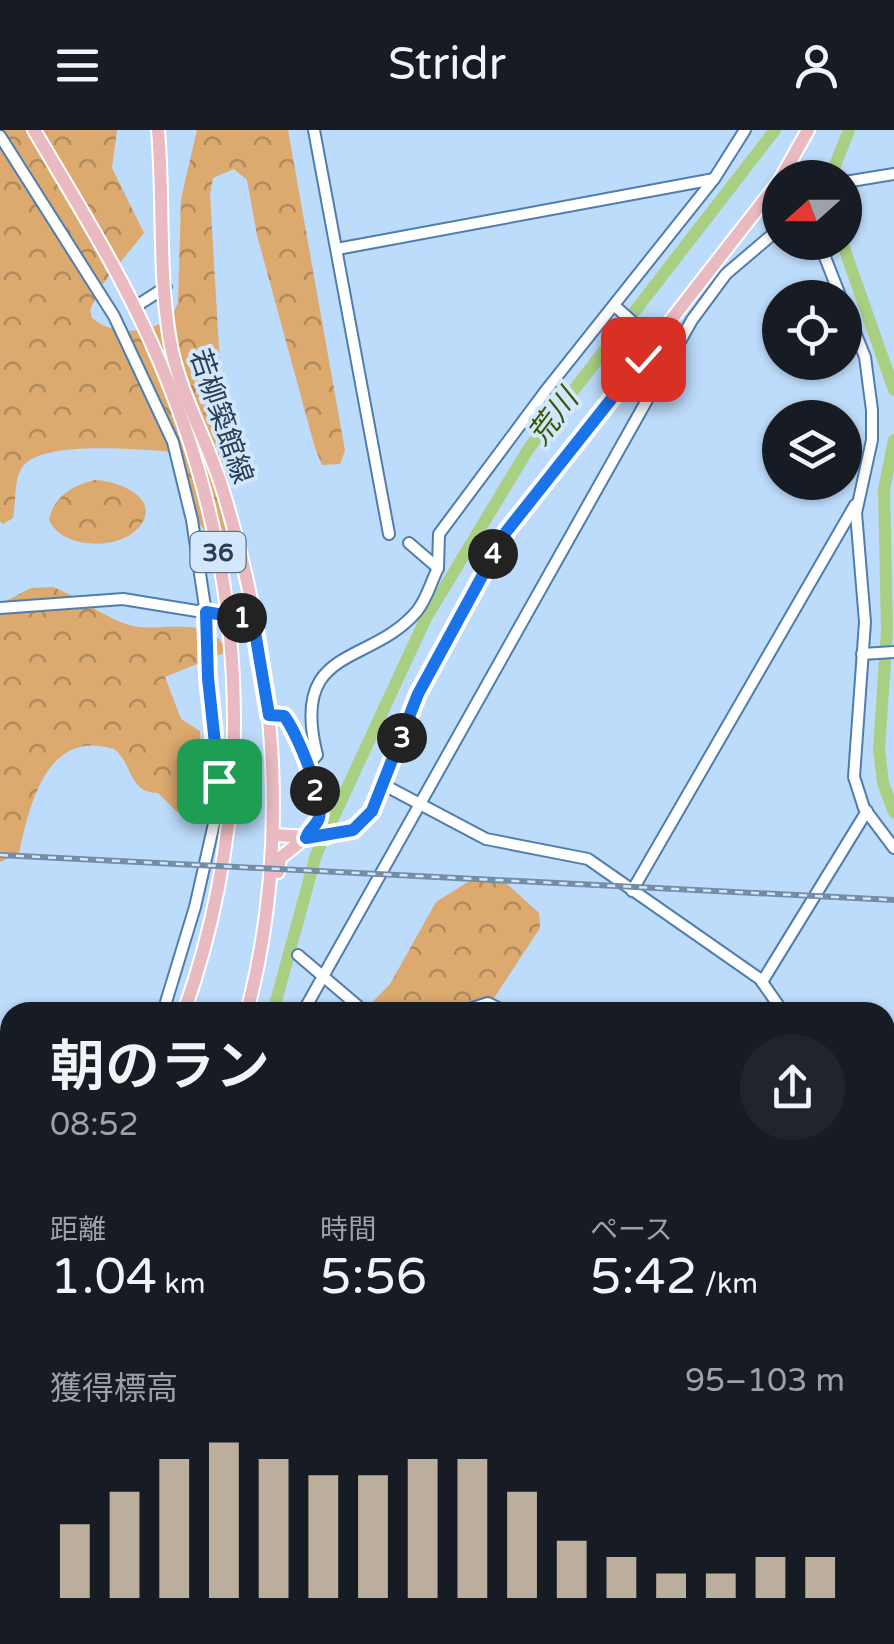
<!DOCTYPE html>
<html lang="ja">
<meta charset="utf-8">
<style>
:root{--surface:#171b24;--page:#20242c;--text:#f1f3f6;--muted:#9ea1a6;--accent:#bbae9d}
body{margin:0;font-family:"Varela Round","Noto Sans JP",sans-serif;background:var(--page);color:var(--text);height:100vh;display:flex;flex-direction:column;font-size:38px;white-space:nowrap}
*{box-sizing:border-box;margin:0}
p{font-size:32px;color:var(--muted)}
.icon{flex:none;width:55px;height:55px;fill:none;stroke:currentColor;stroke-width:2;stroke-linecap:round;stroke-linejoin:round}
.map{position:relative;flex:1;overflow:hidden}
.side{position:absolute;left:0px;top:872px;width:895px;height:642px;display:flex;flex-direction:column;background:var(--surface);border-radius:30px 30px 0 0;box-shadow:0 2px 8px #0004}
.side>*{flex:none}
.needle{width:65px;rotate:249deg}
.controls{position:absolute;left:762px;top:30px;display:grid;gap:20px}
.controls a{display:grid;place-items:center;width:100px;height:100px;border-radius:50%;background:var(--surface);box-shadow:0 2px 8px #0004;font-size:50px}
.pin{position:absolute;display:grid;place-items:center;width:85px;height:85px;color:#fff;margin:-42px;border-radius:20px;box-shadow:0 5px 15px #0006}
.km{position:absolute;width:50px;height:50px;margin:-25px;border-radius:50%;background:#222;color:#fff;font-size:28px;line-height:50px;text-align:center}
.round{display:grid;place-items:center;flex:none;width:105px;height:105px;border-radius:52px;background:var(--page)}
.headline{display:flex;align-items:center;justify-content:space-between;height:170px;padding:0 50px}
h1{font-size:55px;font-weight:600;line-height:75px}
.figures{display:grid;grid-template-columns:repeat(3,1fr);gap:15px;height:170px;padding:10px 50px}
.figures div{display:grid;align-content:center}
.figures b{font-size:50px;font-weight:600}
.figures small{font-size:28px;font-weight:400}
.figures p{font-size:28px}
.chart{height:280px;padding:20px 50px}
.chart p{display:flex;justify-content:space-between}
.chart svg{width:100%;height:180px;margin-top:10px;stroke:var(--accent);stroke-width:6}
header{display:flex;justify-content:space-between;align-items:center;height:130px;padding:0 50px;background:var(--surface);font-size:45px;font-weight:600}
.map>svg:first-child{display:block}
.forest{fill:url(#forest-crowns)}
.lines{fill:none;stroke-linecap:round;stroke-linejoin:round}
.river{stroke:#a9cf83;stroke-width:12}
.minor-casing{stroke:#4f7ead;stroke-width:14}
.major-casing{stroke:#fff;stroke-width:16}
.minor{stroke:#fff;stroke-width:10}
.major{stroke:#e9bac1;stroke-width:12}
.rail-casing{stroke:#748da7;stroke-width:6}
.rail{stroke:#d3e7fc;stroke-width:2.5;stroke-dasharray:8;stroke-linecap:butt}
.minor-bridge-casing{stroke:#4f7ead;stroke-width:14;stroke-linecap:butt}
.minor-bridge{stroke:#fff;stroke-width:10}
.route-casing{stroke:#fff;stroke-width:20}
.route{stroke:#1a73e8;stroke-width:12}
.labels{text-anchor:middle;stroke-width:8;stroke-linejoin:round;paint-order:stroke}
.shield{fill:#d3e7fc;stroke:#5c7186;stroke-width:2.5}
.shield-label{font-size:25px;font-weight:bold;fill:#293e53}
.street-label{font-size:28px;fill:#293e53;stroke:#d3e7fc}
.water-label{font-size:30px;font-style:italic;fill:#375703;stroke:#d3e7fc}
</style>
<header><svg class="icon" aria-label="menu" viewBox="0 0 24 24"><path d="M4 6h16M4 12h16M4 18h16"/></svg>Stridr<svg class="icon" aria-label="person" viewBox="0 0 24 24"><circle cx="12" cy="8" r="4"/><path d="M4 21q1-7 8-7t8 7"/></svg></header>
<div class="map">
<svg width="894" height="1514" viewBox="0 0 894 1514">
<defs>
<pattern id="forest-crowns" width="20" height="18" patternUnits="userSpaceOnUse" patternTransform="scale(2.5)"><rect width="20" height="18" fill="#dca96e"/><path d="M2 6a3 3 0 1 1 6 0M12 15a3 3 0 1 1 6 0" fill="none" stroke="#b28b5d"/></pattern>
</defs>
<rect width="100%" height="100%" fill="#bddbfa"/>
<g class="forest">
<path d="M0 0H117L112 38 144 103 102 155 90 180 92 188C114 207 148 203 171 188L178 173 181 69 197 0H288L345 321 340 334 322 335 315 318 257 105 247 50 234 39 213 48 210 64 229 391 225 403 212 408 193 387 182 330 176 323 164 321C133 320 34 309 20 341 14 354 16 374 13 388L3 394 0 391Z"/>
<path d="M95 350C115 350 162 367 140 396 121 421 62 420 49 390 53 367 73 355 95 350Z"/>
<path d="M53 457C79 467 103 487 129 495 162 504 211 482 227 522L165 547 181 589 200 601 205 683H178L158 663C128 663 133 633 114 619 47 598 30 673 19 723L0 732V474L31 458Z"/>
<path d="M471 750 505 752 539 783 540 798 485 882H363L390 854 436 772Z"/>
<path d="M208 1505H460L471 1514H216Z"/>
</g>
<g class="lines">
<g class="river">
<path d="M830 48 849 0"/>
<path d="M842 112 894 260"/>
<path d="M894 310 884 360 887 500 879 619 883 653 894 682"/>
<path d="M273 882 316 725 426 488 529 318 775 0"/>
<path d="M165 1505V1514"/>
</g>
<defs>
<g id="minor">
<path d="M314 0 389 404"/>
<path d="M0 6 114 186 173 312 192 390 208 497 218 676 195 777 163 882"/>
<path d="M845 52 894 44"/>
<path d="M819 112 841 168"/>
<path d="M337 119 714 49"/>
<path d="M141 173 166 157"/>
<path d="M616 177 656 213"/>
<path d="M845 177 865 227 872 280V310L856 383 865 492 854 647 864 678 894 718"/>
<path d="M643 229 655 257"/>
<path d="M409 413 438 438 439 404 547 259 714 49 745 0"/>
<path d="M0 478 123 469 209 483"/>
<path d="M862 524 894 522"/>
<path d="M269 585 287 589 300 612 319 687 306 708"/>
<path d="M307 636 317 625C289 514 370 537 417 481 427 469 431 452 438 438"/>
<path d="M384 655 486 709 588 729 760 849 783 882"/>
<path d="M632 761 855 375"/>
<path d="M298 825 365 882"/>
<path d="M762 852 867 681"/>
<path d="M303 882 692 190 726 144 780 98"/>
<path d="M460 882 488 873 506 882"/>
<path d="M885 944 894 937"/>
<path d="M0 1010 10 1011"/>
<path d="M885 1028 894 1035"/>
<path d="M885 1242 894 1243"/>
<path d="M0 1262 9 1263"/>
<path d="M885 1412 894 1410"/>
<path d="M732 1514 735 1505"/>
</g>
<g id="major">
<path d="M34 0C75 70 118 138 151 212 247 425 262 662 184 882"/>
<path d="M158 0C164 70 158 142 170 211 179 263 208 311 223 361 275 530 292 711 247 882"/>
<path d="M781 48 808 0"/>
<path d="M274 705 326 708 363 692 384 655 418 564 506 402 780 50"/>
<path d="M278 742 280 728 304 709"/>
<path d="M0 1380 10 1357"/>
<path d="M152 1505 153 1514"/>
<path d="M641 1505 652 1514"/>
</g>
</defs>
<use href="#minor" class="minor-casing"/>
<use href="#major" class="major-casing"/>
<use href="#minor" class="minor"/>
<use href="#major" class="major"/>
<defs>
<path id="rail" d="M0 725 894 770"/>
</defs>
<use href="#rail" class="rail-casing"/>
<use href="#rail" class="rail"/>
<defs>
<path id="minor-bridge" d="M209 483 238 488"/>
</defs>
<use href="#minor-bridge" class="minor-bridge-casing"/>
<use href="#minor-bridge" class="minor-bridge"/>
</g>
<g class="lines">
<defs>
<path id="route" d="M219 651 208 548 206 482 253 490 269 585 284 586C296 600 325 670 319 688 316 697 309 698 306 708L353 700 372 681 418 564 506 402 643 229"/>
</defs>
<use href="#route" class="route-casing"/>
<use href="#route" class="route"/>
</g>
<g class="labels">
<rect class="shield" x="190.5" y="402" width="55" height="40" rx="8"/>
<g class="shield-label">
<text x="218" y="431">36</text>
</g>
<g class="street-label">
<text transform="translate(222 286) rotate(71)" y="10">若柳築館線</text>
</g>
<g class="water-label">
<text transform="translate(553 287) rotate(-53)" y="10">荒川</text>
</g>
</g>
</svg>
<div class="controls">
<a><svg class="needle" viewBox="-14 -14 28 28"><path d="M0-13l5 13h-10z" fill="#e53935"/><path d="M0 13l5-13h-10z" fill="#9ea1a6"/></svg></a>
<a><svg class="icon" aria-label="locate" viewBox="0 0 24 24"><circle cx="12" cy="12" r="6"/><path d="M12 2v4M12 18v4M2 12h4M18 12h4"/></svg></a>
<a><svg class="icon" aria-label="layers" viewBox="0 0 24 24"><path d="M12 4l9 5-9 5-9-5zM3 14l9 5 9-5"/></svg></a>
</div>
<div class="pin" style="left:219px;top:651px;background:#1e9e55"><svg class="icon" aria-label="arrive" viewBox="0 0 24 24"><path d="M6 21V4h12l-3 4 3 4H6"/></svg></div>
<div class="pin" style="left:643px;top:229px;background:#d93025"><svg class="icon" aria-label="check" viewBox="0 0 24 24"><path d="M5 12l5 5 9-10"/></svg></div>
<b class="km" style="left:242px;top:488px">1</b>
<b class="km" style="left:315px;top:661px">2</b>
<b class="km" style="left:402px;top:608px">3</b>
<b class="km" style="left:493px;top:424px">4</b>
<section class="side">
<div class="headline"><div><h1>朝のラン</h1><p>08:52</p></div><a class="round"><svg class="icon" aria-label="share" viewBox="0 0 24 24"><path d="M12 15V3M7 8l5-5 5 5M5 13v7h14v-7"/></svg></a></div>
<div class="figures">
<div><p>距離</p><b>1.04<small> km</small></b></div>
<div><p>時間</p><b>5:56</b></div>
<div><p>ペース</p><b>5:42<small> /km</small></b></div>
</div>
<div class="chart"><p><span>獲得標高</span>95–103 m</p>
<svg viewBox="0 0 160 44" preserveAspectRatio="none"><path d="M5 44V26M15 44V18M25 44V10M35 44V6M45 44V10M55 44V14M65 44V14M75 44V10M85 44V10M95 44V18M105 44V30M115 44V34M125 44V38M135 44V38M145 44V34M155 44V34"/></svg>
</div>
</section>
</div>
